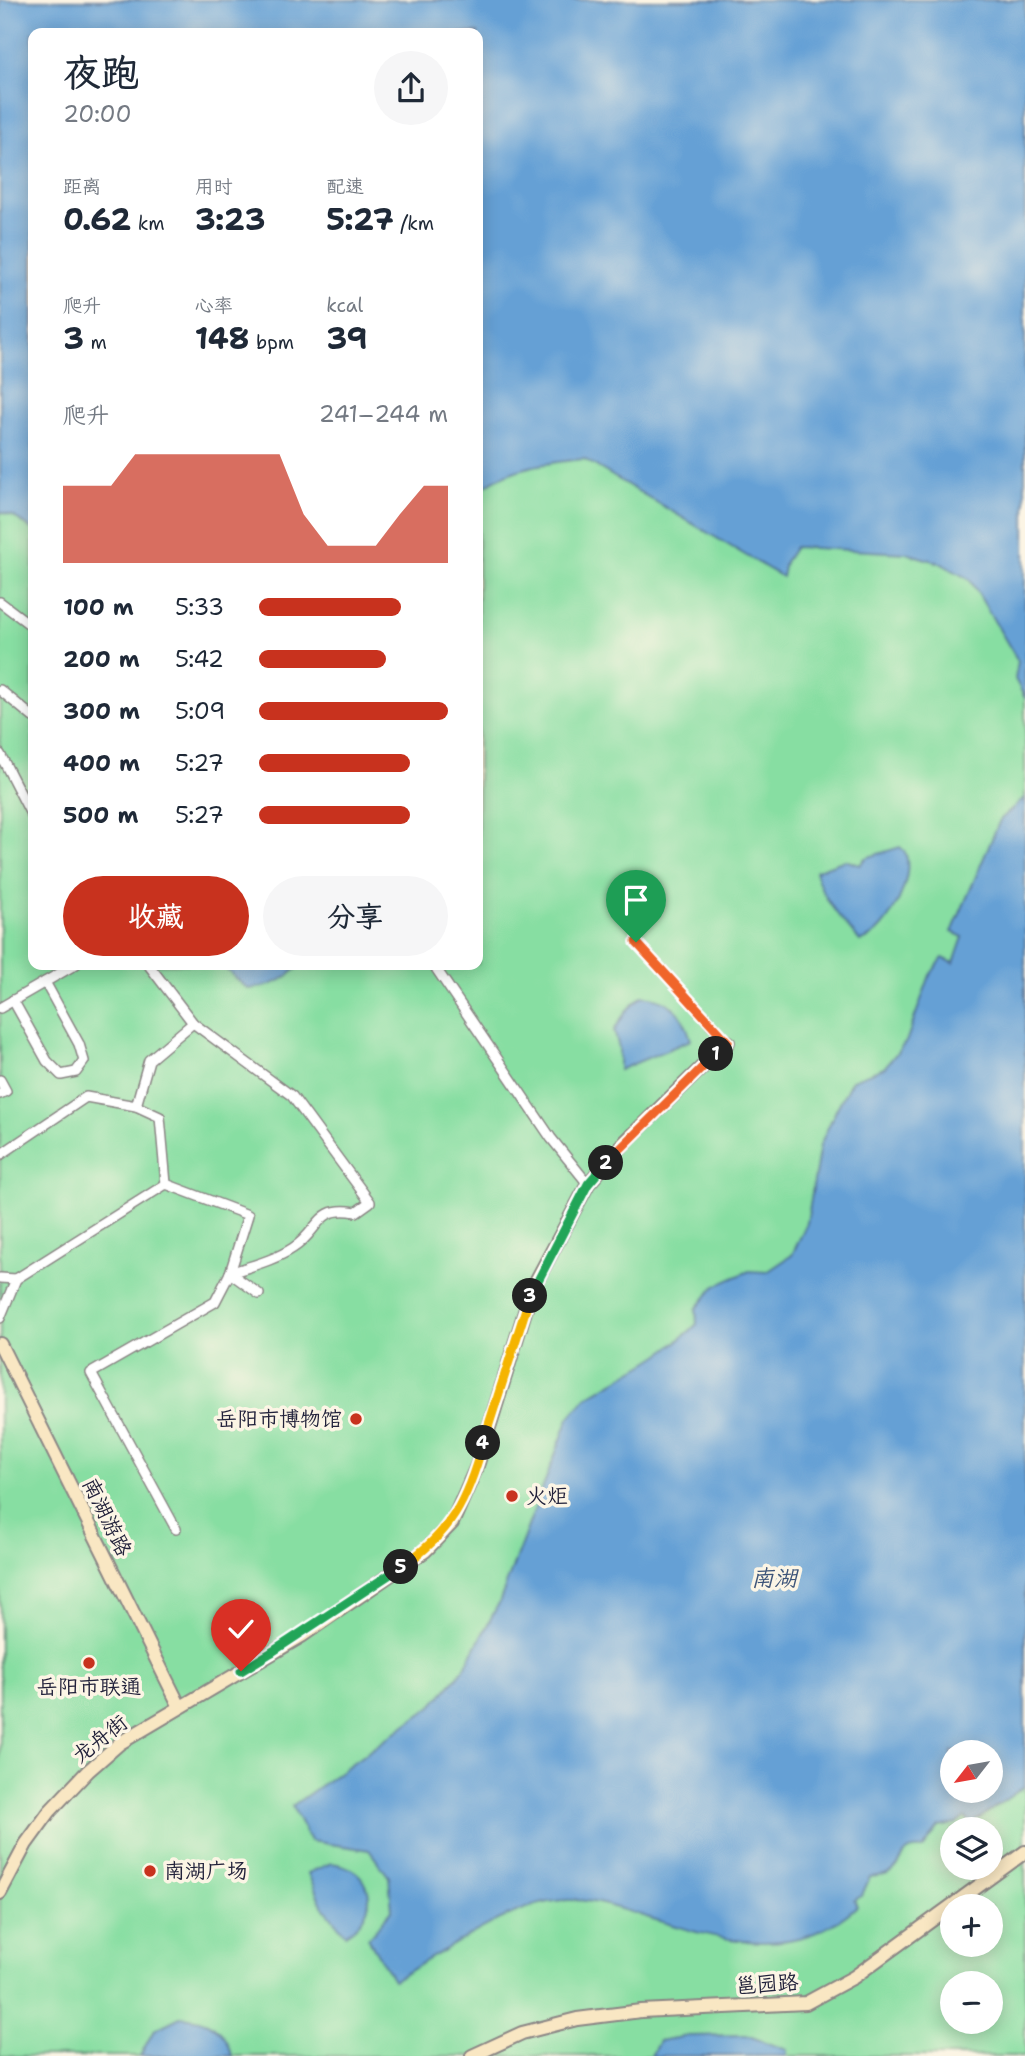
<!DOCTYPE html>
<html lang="zh">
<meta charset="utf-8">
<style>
:root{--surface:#fff;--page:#f6f6f7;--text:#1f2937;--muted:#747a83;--accent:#c8321e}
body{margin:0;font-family:"Shantell Sans","LXGW WenKai TC",sans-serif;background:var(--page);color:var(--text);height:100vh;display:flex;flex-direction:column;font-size:26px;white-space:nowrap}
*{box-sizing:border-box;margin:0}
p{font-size:23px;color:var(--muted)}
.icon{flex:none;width:38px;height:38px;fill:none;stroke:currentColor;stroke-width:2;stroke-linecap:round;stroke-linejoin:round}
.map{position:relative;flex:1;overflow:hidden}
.details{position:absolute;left:28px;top:28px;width:455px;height:942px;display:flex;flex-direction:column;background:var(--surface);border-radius:14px;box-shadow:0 4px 18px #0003}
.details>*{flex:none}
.needle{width:46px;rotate:239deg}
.fabs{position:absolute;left:940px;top:1740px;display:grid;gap:14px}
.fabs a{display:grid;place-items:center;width:63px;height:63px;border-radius:50%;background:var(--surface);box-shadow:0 4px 18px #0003;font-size:35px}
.pin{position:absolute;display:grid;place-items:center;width:60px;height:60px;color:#fff;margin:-72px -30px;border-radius:50% 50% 50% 0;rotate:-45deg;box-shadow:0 0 7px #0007}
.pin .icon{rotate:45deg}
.km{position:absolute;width:35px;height:35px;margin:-18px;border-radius:50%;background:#222;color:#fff;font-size:19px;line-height:35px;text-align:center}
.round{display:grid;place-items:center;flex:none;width:74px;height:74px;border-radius:37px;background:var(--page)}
.head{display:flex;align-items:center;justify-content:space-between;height:119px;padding:0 35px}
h1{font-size:38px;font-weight:700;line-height:52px}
.metrics{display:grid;grid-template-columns:repeat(3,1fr);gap:10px;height:119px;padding:7px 35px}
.metrics div{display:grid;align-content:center}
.metrics b{font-size:30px;font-weight:700}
.metrics small{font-size:19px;font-weight:400}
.metrics p{font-size:19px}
.chart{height:196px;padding:14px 35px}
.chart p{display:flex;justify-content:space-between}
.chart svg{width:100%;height:126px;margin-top:7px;fill:var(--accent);opacity:.7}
.cta{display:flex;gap:14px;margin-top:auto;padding:14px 35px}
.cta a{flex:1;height:80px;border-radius:42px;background:var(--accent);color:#fff;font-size:28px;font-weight:700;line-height:80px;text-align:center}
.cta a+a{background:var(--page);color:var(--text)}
ul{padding:0 35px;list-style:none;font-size:23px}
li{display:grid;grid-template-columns:112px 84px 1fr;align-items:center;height:52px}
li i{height:18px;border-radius:9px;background:var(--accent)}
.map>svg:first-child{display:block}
.green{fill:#87dea2;stroke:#54806e;stroke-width:2;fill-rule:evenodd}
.water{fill:#65a0d5;stroke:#446188;stroke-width:2;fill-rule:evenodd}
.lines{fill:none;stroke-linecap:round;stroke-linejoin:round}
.street-casing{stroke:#8b8685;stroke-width:12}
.secondary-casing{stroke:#8b8685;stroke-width:16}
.street{stroke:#fff;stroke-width:9}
.secondary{stroke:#f9e7c3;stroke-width:12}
.split-1-casing{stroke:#fff;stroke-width:14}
.split-2-casing{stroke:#fff;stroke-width:14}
.split-3-casing{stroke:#fff;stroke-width:14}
.split-4-casing{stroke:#fff;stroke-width:14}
.split-5-casing{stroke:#fff;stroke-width:14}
.split-6-casing{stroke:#fff;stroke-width:14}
.split-7-casing{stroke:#fff;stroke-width:14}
.split-1{stroke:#f0652b;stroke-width:9}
.split-2{stroke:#f0652b;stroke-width:9}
.split-3{stroke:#22a559;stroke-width:9}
.split-4{stroke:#f5b400;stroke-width:9}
.split-5{stroke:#f5b400;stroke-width:9}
.split-6{stroke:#22a559;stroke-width:9}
.split-7{stroke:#22a559;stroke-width:9}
.poi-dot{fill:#c8321e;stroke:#fcf5e5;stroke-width:2.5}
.labels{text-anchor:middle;stroke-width:7;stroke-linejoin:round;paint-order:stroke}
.poi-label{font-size:21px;fill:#22223b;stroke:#fcf5e5;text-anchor:start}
.street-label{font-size:21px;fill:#22223b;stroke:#fcf5e5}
.water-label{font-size:23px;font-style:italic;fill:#3d5479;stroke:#fcf5e5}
</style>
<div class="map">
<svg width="1025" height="2056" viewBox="0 0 1025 2056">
<rect width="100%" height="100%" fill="#fcf5e5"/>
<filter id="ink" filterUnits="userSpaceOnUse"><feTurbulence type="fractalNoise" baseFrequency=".0143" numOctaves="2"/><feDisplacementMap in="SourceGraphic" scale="14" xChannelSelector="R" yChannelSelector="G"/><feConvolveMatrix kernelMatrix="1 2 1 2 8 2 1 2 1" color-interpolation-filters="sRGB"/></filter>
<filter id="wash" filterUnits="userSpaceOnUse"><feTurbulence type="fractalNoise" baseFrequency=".00686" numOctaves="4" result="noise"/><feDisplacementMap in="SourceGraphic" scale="28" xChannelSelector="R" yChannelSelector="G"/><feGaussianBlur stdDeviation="1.57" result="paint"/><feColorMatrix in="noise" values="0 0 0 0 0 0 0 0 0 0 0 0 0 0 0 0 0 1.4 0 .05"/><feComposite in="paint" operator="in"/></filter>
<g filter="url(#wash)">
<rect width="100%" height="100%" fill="#f4e9cf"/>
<path class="green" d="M0 0H1025V2056H0ZM33 33H478V964H33ZM952 1752H990V1790H952ZM952 1829H990V1867H952ZM952 1906H990V1944H952ZM952 1983H990V2021H952Z"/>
<g class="water">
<path d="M0 0H1025V698L1015 679 1018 661 970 580 940 563 906 553 795 547 785 562 782 577 584 459C547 463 505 467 478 492V33H33V530L13 516 0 512Z"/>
<path d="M1025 797V1786L971 1824 965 1817 956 1824 939 1827 923 1849C900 1846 905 1861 893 1871 887 1877 878 1875 870 1877L862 1895 854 1900 857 1906C793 1966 713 1938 640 1915 611 1906 586 1897 556 1901 505 1907 439 1955 393 1980L368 1938 392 1910 389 1877 369 1850 310 1841 292 1806 432 1706 464 1669 499 1603 569 1418 586 1398C625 1374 664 1357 697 1324L696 1309 715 1286 749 1271 767 1272 792 1255 807 1223 820 1145 836 1110 852 1080 884 1068 906 1042 930 975 943 958 954 963 963 937 952 932 1000 820ZM952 1752H990V1790H952Z"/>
<path d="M900 847C923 862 889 937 860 941 842 921 821 897 815 871L845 860 860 865 865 858Z"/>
<path d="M220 964H301C285 981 270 987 248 989Z"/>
<path d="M642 996C670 997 684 1014 691 1040L619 1070V1048L614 1031 626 1011Z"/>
<path d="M331 1863C374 1867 383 1913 345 1934L322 1905 309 1876 308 1873Z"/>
<path d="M180 2017C206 2018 227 2029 232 2056H140L154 2030Z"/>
<path d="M746 2035 787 2050V2056H651L659 2041 687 2036Z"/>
</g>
</g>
<g filter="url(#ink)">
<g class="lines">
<defs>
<g id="street">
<path d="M0 602 33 627"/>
<path d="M0 690 33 717"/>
<path d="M0 754 33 818"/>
<path d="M636 942 728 1042"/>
<path d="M148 964 193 1023 292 1096 370 1202 356 1212C315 1205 321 1230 293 1248 275 1260 251 1266 230 1273"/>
<path d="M433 964 551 1138 588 1184"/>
<path d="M13 1000 47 1061 61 1075 76 1072 84 1061 79 1044 45 982"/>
<path d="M0 1008 76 964"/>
<path d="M0 1080 6 1091 0 1094"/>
<path d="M136 1106 149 1060 193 1023"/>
<path d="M0 1155 86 1097 136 1106 160 1117 166 1184"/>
<path d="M230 1273 259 1294"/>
<path d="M0 1278 16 1279 0 1318"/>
<path d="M16 1279 166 1184 248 1215 230 1273 215 1302 91 1373 176 1529"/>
</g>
<g id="secondary">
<path d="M0 1344 180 1707"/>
<path d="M0 1893 26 1844 50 1811 88 1771 120 1743 303 1635 425 1551 452 1523 477 1466 532 1289 588 1184 625 1142 728 1042"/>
<path d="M472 2056 522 2033 577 2019 641 2011 806 2003 854 1977 1025 1852"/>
</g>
</defs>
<use href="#street" class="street-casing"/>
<use href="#secondary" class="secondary-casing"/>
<use href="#street" class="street"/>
<use href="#secondary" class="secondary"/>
</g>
</g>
<g class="lines" filter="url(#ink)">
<defs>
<path id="split-1" d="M636 942 728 1042 716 1054"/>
<path id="split-2" d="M606 1163 716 1054"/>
<path id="split-3" d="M530 1296 588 1184 606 1163"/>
<path id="split-4" d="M483 1443 530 1296"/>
<path id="split-5" d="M401 1567C451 1533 467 1501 483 1443"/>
<path id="split-6" d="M272 1652 401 1567"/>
<path id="split-7" d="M241 1671 272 1652"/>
</defs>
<use href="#split-1" class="split-1-casing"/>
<use href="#split-2" class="split-2-casing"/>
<use href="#split-3" class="split-3-casing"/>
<use href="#split-4" class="split-4-casing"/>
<use href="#split-5" class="split-5-casing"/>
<use href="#split-6" class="split-6-casing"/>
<use href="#split-7" class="split-7-casing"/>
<use href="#split-1" class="split-1"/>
<use href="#split-2" class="split-2"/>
<use href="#split-3" class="split-3"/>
<use href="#split-4" class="split-4"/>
<use href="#split-5" class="split-5"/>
<use href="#split-6" class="split-6"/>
<use href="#split-7" class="split-7"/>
</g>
<g class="poi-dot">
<circle cx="356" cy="1419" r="7"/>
<circle cx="512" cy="1496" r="7"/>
<circle cx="89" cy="1663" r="7"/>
<circle cx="150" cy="1871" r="7"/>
</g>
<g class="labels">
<g class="poi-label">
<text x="342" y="1426" text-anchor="end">岳阳市博物馆</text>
<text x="526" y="1503">火炬</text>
<text x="89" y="1694" text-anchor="middle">岳阳市联通</text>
<text x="164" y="1878">南湖广场</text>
</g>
<g class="street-label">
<text transform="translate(107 1517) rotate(64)" y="7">南湖游路</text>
<text transform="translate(100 1739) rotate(-38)" y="7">龙舟街</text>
<text transform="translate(767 1984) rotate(-4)" y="7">邕园路</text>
</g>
<g class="water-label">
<text x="774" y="1586">南湖</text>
</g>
</g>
</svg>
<div class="fabs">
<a><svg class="needle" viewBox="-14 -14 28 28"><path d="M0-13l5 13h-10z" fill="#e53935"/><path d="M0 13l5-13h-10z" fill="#747a83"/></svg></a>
<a><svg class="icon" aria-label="layers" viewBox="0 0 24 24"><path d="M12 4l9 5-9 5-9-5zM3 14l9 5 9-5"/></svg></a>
<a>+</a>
<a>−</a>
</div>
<div class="pin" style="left:636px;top:942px;background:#1e9e55"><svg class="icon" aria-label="arrive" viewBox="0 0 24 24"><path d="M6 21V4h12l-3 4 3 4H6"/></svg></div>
<div class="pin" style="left:241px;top:1671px;background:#d93025"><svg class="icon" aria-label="check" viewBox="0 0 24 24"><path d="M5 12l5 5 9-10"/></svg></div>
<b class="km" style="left:716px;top:1054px">1</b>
<b class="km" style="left:606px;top:1163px">2</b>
<b class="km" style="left:530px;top:1296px">3</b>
<b class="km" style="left:483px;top:1443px">4</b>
<b class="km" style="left:401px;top:1567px">5</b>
<section class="details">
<div class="head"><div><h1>夜跑</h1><p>20:00</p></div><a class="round"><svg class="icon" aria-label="share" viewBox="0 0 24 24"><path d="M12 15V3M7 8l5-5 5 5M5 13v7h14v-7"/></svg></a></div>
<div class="metrics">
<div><p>距离</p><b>0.62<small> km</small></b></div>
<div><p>用时</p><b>3:23</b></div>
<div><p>配速</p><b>5:27<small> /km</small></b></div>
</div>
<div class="metrics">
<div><p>爬升</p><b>3<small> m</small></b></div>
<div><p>心率</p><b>148<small> bpm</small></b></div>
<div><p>kcal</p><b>39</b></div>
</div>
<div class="chart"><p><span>爬升</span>241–244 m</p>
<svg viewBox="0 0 160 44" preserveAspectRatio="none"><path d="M0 44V17L10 17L20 17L30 6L40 6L50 6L60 6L70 6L80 6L90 6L100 27L110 38L120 38L130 38L140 27L150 17L160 17V44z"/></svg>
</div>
<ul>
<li><b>100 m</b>5:33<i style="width:75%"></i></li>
<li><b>200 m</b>5:42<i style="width:67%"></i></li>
<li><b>300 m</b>5:09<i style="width:100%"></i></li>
<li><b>400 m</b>5:27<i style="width:80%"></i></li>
<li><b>500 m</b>5:27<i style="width:80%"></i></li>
</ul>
<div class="cta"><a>收藏</a><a>分享</a></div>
</section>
</div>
